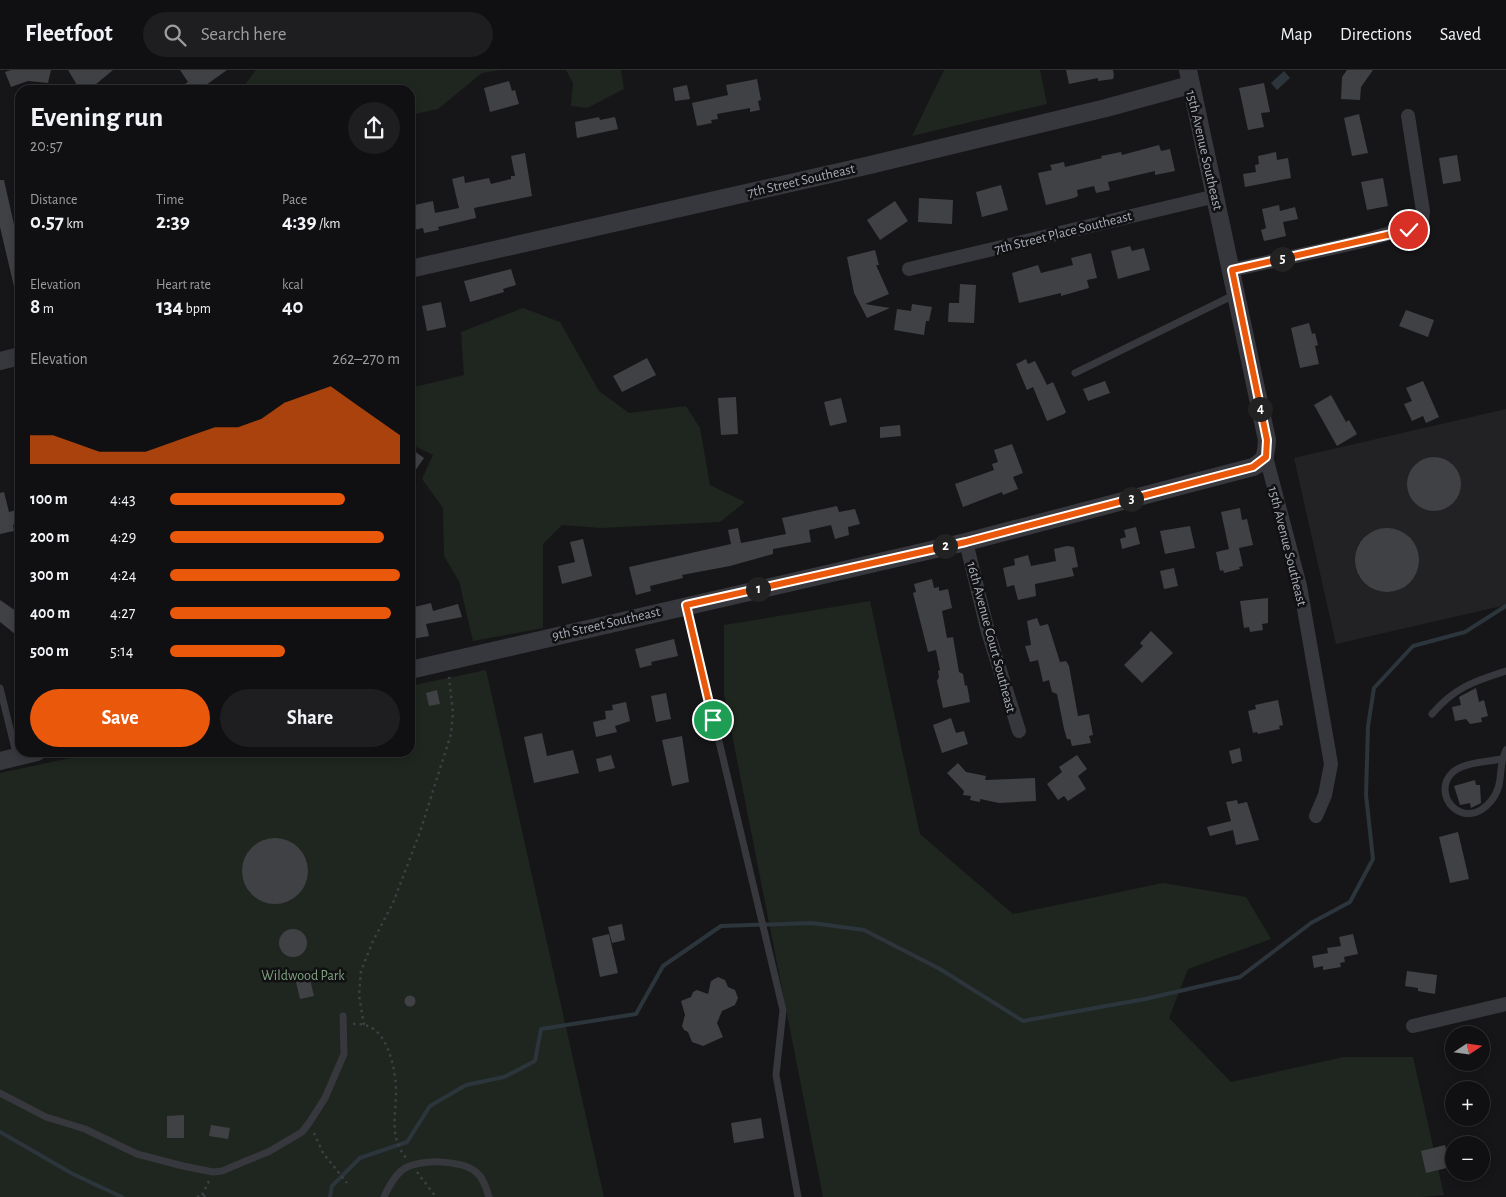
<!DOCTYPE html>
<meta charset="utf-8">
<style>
:root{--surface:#101012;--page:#1e1e20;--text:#f1f3f6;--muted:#9c9d9f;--line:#303032;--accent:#ea580c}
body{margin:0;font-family:"Alegreya Sans",sans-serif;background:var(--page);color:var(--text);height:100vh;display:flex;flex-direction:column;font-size:19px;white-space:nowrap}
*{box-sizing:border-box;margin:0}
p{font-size:16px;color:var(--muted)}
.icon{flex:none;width:28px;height:28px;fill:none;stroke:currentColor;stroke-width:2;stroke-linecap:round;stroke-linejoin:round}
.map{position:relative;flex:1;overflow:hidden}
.drawer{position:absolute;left:15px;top:15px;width:400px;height:672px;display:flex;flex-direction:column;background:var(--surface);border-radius:15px;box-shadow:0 2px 8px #0003,0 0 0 1px var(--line)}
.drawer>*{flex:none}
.needle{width:32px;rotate:77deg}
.fabs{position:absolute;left:1445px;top:956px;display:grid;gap:10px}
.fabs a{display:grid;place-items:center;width:45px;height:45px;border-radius:50%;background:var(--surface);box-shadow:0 2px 8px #0003,0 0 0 1px var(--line);font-size:25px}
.pin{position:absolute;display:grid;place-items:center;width:42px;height:42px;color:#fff;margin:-21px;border:2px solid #fff;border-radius:50%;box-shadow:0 1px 5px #0007}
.km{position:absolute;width:25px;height:25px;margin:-12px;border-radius:50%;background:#222;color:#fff;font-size:14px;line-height:25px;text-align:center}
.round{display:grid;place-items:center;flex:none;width:52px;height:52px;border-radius:26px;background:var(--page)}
.head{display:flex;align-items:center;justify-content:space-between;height:85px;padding:0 15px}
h1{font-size:28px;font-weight:600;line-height:38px}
.metrics{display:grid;grid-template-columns:repeat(3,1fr);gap:8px;height:85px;padding:5px 15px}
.metrics div{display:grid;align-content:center}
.metrics b{font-size:21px;font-weight:600}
.metrics small{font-size:14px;font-weight:400}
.metrics p{font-size:14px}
.chart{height:140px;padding:10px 15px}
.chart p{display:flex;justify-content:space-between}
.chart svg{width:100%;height:90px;margin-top:5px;fill:var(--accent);opacity:.7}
.cta{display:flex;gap:10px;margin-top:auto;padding:10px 15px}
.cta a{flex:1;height:58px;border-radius:30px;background:var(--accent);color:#fff;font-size:20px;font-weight:600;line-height:58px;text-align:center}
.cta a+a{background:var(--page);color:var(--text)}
ul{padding:0 15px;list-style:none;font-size:16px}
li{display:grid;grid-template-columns:80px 60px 1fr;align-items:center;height:38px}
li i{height:12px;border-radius:6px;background:var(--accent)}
header{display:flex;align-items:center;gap:30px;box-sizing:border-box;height:70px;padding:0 25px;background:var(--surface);border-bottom:1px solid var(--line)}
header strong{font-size:24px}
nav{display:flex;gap:28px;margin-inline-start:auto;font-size:18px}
.search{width:350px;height:45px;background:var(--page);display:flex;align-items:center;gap:12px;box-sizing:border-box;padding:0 18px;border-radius:28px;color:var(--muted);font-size:19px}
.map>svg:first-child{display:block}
.built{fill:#222225}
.green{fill:#1e261f}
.water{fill:#2c353c}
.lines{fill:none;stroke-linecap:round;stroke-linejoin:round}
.stream{stroke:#2c353c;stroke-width:4}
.building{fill:#404145}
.path{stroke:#3d3f44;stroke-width:2.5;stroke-dasharray:2.5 4;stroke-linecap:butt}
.service{stroke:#37383d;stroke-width:7}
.minor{stroke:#37383d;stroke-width:14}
.tertiary{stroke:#37383d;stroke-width:18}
.route-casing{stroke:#fff;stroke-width:10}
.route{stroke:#ea580c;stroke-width:6}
.labels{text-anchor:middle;stroke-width:5;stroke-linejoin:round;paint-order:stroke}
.street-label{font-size:14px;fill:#a8adb8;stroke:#111113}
.park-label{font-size:14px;fill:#7fa381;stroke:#111113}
</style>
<header>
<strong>Fleetfoot</strong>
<div class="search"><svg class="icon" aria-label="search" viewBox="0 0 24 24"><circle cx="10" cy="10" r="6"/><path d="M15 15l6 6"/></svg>Search here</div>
<nav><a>Map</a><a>Directions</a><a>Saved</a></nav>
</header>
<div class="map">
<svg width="1506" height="1127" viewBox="0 0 1506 1127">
<rect width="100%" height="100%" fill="#161618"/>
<path class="built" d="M1506 339V535L1336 574 1294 388Z"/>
<g class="green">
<path d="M256 0H500L482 3 438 39 410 45V20H241Z"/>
<path d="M566 0H621L624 19 587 38 571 36 573 13Z"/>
<path d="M944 0H1040L1047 34 912 66Z"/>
<path d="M523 238 560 252 599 321 629 343 686 336 700 358 710 415 745 432 720 452 601 458 562 455 543 474V558L473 571 459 511 444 486 443 438 422 409 433 385 410 374V318L464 305 461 262Z"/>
<path d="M870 531 920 764 1013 844 1163 813 1246 827 1271 869 1188 899 1169 948 1231 1012 1344 987H1413L1444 1125 1422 1127H823L724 624V555Z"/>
<path d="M486 600 604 1127H0V703L98 682H410V616Z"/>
</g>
<path class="water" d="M1284 1 1290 8 1277 20 1271 13Z"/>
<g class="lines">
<g class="stream">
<path d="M0 1062 73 1104 122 1127"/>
<path d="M330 1127 332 1116 360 1088 407 1072 430 1036 466 1015 504 1007 535 991 541 959 636 944 663 896 721 856 812 853 864 860 940 899 1023 951 1145 929 1240 907 1311 853 1350 832 1373 789 1366 725 1368 656 1374 618 1413 576 1465 562 1506 536"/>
</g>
</g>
<g class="building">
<path d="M11 0H51L48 13 28 11 11 17 5 2Z"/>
<path d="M68 0H113L89 20H80Z"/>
<path d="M180 0H227L199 20H176L188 12Z"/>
<path d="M1066 0H1113L1114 5 1113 9 1098 11V8L1069 14Z"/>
<path d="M1347 0H1373L1361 17 1360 30 1341 29 1342 7Z"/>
<path d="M757 9 761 30 758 31 760 40 750 42V38L717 44 718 49 711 50 712 53 697 56 692 33 728 25 726 15Z"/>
<path d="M509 11 512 21 515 20 519 34 490 42 484 18Z"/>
<path d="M1264 13 1270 42 1261 43 1264 57 1248 60 1239 18Z"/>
<path d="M687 15 690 29 675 31 673 18Z"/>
<path d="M1359 44 1368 83 1352 86 1344 48Z"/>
<path d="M599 47 600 50 615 47 618 59 577 68 575 52Z"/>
<path d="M1159 75 1161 81 1170 79 1175 101 1155 105V101L1108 112 1110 120 1096 123 1094 116 1077 120 1078 126 1074 128 1046 135 1038 103 1052 100 1050 95 1064 92 1065 97 1102 88 1101 86 1121 82 1122 85Z"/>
<path d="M1276 82 1277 90 1288 88 1291 108 1245 117 1243 104 1256 102 1255 95 1259 94 1258 86Z"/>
<path d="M525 83 532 126 474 138 476 148 438 157 439 160 424 163 423 158 410 161V136L433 131 435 143 459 138 452 109 464 106 465 113 489 108 491 114 511 109V106H515L511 86Z"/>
<path d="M1457 85 1461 111 1443 114 1439 88Z"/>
<path d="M1383 108 1388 136 1367 140 1361 112Z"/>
<path d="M0 110H4L15 159 20 158V225H16L0 157Z"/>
<path d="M1001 115 1008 140 982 147 976 122Z"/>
<path d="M919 128 953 130 952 154 918 152Z"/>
<path d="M895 131 908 151 880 170 867 150Z"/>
<path d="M1279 135 1280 141 1295 137 1298 149 1283 152 1286 166 1264 171 1261 160 1266 158 1262 139Z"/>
<path d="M1130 176 1132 181 1144 178 1150 200 1118 209 1111 181Z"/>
<path d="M875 180 879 195H876L889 224 865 234 890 238 867 248 854 223 847 187Z"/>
<path d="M1091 183 1097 208 1087 210 1089 218 1061 226V223L1019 233 1012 203 1038 195 1041 203 1073 195 1071 188Z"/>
<path d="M511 199 516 215 503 219 504 222 470 232 464 211Z"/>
<path d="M960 214 976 215 974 253 948 252 949 233H959Z"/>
<path d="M441 232 446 257 427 261 422 236Z"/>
<path d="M912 234 932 237 929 251H926L924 265 894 260 897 239 911 241Z"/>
<path d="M1406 240 1434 250 1428 267 1399 256Z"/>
<path d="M1309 253 1312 264 1315 263 1318 275 1315 276 1319 294 1300 298 1291 258Z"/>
<path d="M647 288 656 305 622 322 613 306Z"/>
<path d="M1026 289 1028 294 1035 291 1047 315 1053 312 1066 342 1064 344 1047 351 1033 317 1027 320 1016 294Z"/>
<path d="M1105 311 1110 323 1088 331 1083 319Z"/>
<path d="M1423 311 1439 347 1426 353 1423 346 1412 351 1404 334 1412 331 1406 318Z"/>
<path d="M1331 325 1346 352 1349 350 1357 364 1337 376 1314 335Z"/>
<path d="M736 327 738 364 721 365 718 328Z"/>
<path d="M841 328 847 352 830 356 824 332Z"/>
<path d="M900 355 901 366 880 368V357Z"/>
<path d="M1012 374 1023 403 1013 407 1018 419 1003 425 1002 422 963 437 955 414 994 400 992 394 998 392 994 380Z"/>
<path d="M410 378 424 388 410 408Z"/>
<circle cx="1434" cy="414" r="27"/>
<path d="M4 422 9 442 20 439V454L13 455 14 461 0 464V423Z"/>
<path d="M837 436 839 442 855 439 860 454 848 457 849 465 835 469 831 455 809 460 811 472 773 479V484L730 496 682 505 683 508 650 516 651 521 636 525 629 497 731 474 728 460 738 458 741 473 786 464 782 448Z"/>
<path d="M1240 438 1242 450 1247 449 1253 475 1239 478 1243 496 1239 497 1240 499 1224 503 1223 500 1220 501 1216 482 1229 479 1221 442Z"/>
<path d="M1190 456 1195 478 1165 484 1160 461Z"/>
<path d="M1136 457 1140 474 1122 479 1120 469 1126 467 1124 460Z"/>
<circle cx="1387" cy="490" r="32"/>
<path d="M583 469 592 506 562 514 558 496 575 492 570 472Z"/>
<path d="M1067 476 1074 477 1078 497 1072 498 1074 506 1035 514 1036 526 1018 530 1014 515 1007 517 1003 498 1015 495 1014 489 1028 485 1031 496 1056 491 1054 479Z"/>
<path d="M1174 498 1178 516 1164 519 1160 501Z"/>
<path d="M932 509 934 518 939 517V521L948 519 952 538 942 541 947 568 953 567 959 602 963 604 965 616 967 615 970 632 943 638 937 611 939 607 938 601 940 600 936 580 928 582 913 523 916 522 914 514Z"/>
<path d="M1268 528V553L1262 554 1263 560 1250 562 1249 557 1244 558 1240 531Z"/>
<path d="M0 530 19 543 20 541V568L0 552Z"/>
<path d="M431 533 433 541 458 534 462 547 426 554 429 566 412 569 410 538Z"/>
<path d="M1037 548 1040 556 1048 554 1060 592 1066 591 1069 596 1078 646 1089 644 1093 665 1089 666 1091 673 1072 676 1070 669H1067L1064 659 1057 624 1052 622 1049 610 1043 612 1038 590 1030 592 1025 576 1031 575 1027 551Z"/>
<path d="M1151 561 1173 583 1142 613 1124 595 1143 576 1140 573Z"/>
<path d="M674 569 678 586 651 592 652 595 640 598 635 579Z"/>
<path d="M1476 618 1479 632 1484 630 1488 646 1481 648 1482 652 1470 654 1466 649 1455 651 1452 637 1461 635 1459 627Z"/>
<path d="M437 620 440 634 429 636 426 623Z"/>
<path d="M666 623 671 649 656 652 651 626Z"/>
<path d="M1278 630 1283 655 1279 656 1280 659 1258 664 1257 662 1253 663 1248 641 1256 639 1255 635Z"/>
<path d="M626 632 630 651 615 656 617 662 596 667 593 652 606 649 605 641 613 640 612 635Z"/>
<path d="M951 648 956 663 964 661 968 674 942 683 933 655Z"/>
<path d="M542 663 547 686 573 680 579 703 534 713 524 667Z"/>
<path d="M682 666 689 712 672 716 662 670Z"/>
<path d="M1240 678 1242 691 1232 694 1229 681Z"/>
<path d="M611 685 615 698 599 702 596 689Z"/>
<path d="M1077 685 1087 699 1078 706 1086 719 1068 731 1064 726 1058 730 1047 714 1062 702 1059 697Z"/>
<path d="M958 693 966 702 986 706 985 710 1035 708 1036 731 999 733 980 729V732L970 730 971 726 963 725 964 721 947 703Z"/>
<path d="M1475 710 1476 715H1480L1481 733 1471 738 1470 733 1460 735 1454 716Z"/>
<path d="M1237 730 1238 734 1247 732 1259 770 1236 775 1233 760 1210 766 1207 757 1231 751 1226 732Z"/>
<path d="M1458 762 1469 809 1450 813 1439 767Z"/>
<circle cx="275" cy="801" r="33"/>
<path d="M622 854 625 870 612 873 608 857Z"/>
<circle cx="293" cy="873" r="14"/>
<path d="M609 864 618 903 600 907 592 868Z"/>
<path d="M1353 864 1358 884 1344 887 1345 892 1340 893 1341 897 1323 900V896L1314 898 1312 886 1328 883 1327 878 1341 876 1339 867Z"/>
<path d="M1407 901 1437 905 1435 924 1418 921V918L1405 916Z"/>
<path d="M309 905 314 926 300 929 295 908Z"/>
<path d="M718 907 725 910 728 917 735 920 738 928 735 935 722 941 717 953 723 967 703 976 692 972 688 962 684 960 682 956 685 945 681 931 691 927 693 922 697 920 708 924 711 911Z"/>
<circle cx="410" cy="931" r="5.5"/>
<path d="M184 1045V1068H167V1046Z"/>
<path d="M761 1048 764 1068 734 1073 731 1053Z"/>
<path d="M211 1055 230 1058 228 1069 209 1066Z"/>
<path d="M1445 1075 1451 1097 1426 1103 1421 1081Z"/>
</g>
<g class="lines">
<g class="path">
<path d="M353 954C358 954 364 954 368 956 389 964 396 1002 396 1021 396 1046 389 1067 406 1088"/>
<path d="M364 955 359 925 361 901 373 871 393 833 420 762 451 664 453 643 449 607"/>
<path d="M314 1063 323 1083 347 1113"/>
<path d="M417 1102 436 1127"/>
<path d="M202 1125 209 1111"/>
<path d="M197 1127 202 1125 208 1127"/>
</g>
<g class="service">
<path d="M1075 303 1236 224"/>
<path d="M687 537 783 940 776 1005 798 1127"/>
<path d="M0 618 17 687"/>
<path d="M1432 644C1454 618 1474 611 1506 601"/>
<path d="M1501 689C1487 692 1465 692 1453 702 1429 724 1464 764 1491 731 1505 714 1497 698 1506 680"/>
<path d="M0 1023 46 1047 85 1059 137 1084 183 1096 213 1102 222 1101 270 1081 302 1062 309 1053 325 1028 344 984 343 946"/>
<path d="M384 1127C388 1118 393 1108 401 1101 415 1088 463 1089 477 1103 484 1109 486 1118 489 1127"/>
</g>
<g class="minor">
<path d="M909 199 1216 126"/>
<path d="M1232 200 1359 172 1418 155 1422 150 1423 141 1408 46"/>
<path d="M1266 387 1300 516 1331 694 1325 725 1316 746"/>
<path d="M966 472 988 562 1019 661"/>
<path d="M1413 956 1506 934"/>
</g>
<g class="tertiary">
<path d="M410 199 870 95 1106 38 1190 15"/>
<path d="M0 291 20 286"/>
<path d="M410 600 966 472 1253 397C1266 390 1266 385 1267 370L1188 0"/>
<path d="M0 691 37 682"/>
</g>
</g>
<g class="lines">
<defs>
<path id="route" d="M713 650 686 535 966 472 1253 397 1266 387 1267 370 1232 200 1409 160"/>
</defs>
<use href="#route" class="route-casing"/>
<use href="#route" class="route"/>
</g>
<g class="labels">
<g class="street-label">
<text transform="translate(1205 80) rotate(77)" y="5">15th Avenue Southeast</text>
<text transform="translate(801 110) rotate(-13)" y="5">7th Street Southeast</text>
<text transform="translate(1063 162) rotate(-14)" y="5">7th Street Place Southeast</text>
<text transform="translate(1288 476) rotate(76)" y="5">15th Avenue Southeast</text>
<text transform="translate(606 553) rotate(-13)" y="5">9th Street Southeast</text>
<text transform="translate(992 567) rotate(75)" y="5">16th Avenue Court Southeast</text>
</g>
<g class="park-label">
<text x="303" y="910">Wildwood Park</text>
</g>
</g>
</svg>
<div class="fabs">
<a><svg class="needle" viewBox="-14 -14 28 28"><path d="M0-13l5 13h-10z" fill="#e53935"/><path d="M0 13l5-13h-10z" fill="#9c9d9f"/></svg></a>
<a>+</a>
<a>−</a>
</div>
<div class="pin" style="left:713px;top:650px;background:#1e9e55"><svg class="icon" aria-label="arrive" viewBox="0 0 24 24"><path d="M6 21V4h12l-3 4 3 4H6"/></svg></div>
<div class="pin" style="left:1409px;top:160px;background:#d93025"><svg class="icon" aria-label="check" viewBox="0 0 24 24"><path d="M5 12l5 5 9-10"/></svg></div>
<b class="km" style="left:758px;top:519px">1</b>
<b class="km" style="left:945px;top:476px">2</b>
<b class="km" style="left:1131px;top:429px">3</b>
<b class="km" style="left:1260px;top:339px">4</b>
<b class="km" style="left:1282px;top:189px">5</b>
<section class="drawer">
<div class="head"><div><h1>Evening run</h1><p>20:57</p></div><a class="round"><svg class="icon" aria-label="share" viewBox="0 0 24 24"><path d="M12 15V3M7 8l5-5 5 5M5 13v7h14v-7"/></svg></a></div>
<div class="metrics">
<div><p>Distance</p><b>0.57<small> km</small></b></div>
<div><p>Time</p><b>2:39</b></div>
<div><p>Pace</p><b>4:39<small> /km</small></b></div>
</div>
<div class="metrics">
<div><p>Elevation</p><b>8<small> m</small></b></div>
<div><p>Heart rate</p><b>134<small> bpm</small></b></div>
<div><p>kcal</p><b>40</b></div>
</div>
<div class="chart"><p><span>Elevation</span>262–270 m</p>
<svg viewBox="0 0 160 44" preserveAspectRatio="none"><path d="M0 44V30L10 30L20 34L30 38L40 38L50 38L60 34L70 30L80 26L90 26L100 22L110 14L120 10L130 6L140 14L150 22L160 30V44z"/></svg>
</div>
<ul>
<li><b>100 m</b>4:43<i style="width:76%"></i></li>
<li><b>200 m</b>4:29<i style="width:93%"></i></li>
<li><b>300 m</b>4:24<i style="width:100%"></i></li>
<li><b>400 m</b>4:27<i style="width:96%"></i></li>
<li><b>500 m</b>5:14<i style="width:50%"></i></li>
</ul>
<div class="cta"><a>Save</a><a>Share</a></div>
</section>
</div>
